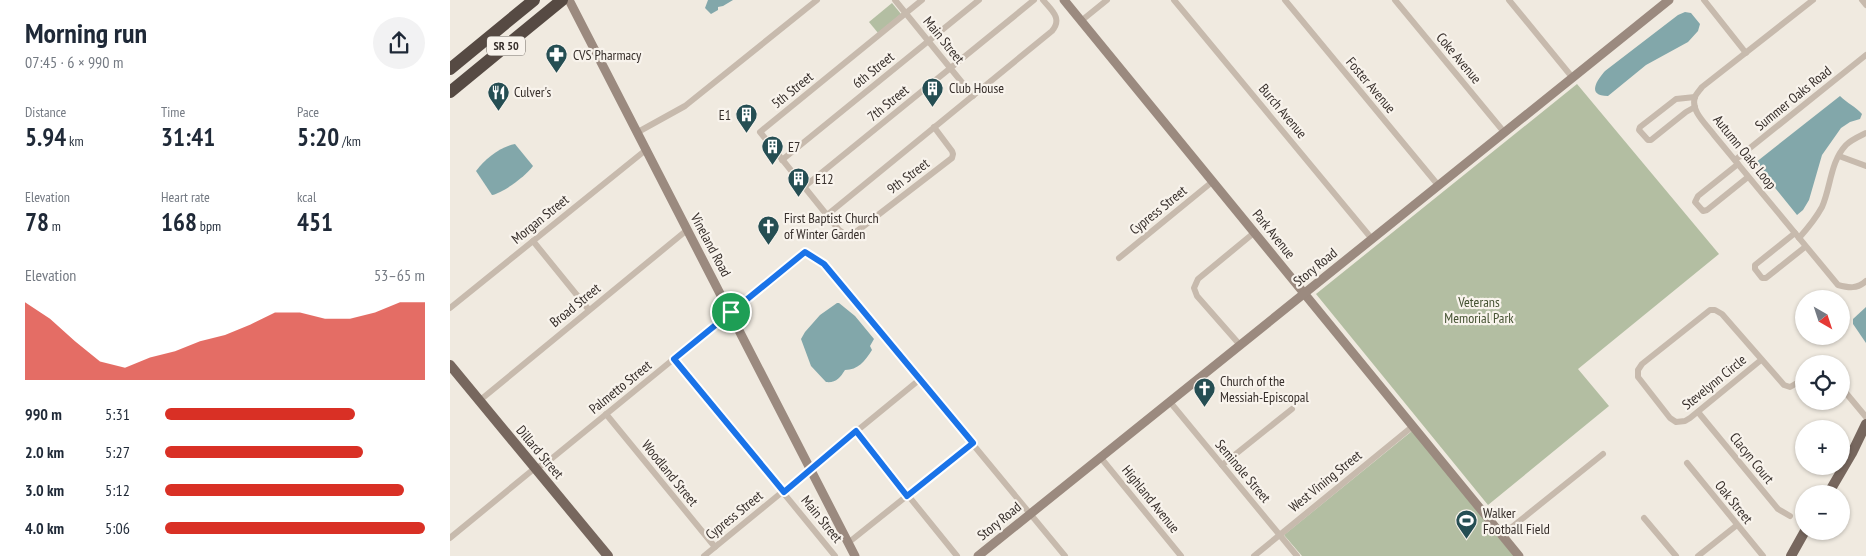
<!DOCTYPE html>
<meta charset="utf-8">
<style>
:root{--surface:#fff;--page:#f2f2f3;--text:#1f2937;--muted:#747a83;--accent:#d93025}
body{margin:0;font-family:"PT Sans Narrow",sans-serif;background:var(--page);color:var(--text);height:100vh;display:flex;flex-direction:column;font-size:19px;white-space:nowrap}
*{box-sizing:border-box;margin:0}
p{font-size:16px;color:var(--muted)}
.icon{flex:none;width:28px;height:28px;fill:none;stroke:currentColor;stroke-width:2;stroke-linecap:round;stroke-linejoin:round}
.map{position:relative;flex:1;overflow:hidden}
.drawer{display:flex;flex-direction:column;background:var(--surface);width:450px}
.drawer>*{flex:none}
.needle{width:32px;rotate:141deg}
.controls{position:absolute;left:1345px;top:290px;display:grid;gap:10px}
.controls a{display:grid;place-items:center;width:55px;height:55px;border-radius:50%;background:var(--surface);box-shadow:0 1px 4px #0004;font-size:25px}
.pin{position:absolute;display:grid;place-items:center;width:42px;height:42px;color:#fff;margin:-21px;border:2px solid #fff;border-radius:50%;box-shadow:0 1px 5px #0007}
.round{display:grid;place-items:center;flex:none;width:52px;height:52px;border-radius:26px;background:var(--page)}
.summary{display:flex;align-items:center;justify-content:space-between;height:85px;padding:0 25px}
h1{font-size:28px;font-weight:700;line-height:38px}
.figures{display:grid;grid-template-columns:repeat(3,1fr);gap:8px;height:85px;padding:5px 25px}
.figures div{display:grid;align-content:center}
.figures b{font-size:25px;font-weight:700}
.figures small{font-size:14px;font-weight:400}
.figures p{font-size:14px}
.chart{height:140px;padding:10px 25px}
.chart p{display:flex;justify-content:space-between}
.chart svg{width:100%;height:90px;margin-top:5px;fill:var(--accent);opacity:.7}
ul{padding:0 25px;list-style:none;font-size:16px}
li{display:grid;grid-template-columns:80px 60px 1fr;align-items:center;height:38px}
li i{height:12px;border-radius:6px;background:var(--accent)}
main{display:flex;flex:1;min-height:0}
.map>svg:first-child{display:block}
.green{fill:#b3bea2}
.water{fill:#82a7aa}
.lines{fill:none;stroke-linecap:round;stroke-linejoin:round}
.street{stroke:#c7baad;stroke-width:6}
.secondary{stroke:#9b8a7f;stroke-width:9}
.primary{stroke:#77675e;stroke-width:10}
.highway{stroke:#564a43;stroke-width:12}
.route-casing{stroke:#fff;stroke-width:10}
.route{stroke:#1a73e8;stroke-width:6}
.labels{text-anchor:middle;stroke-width:4.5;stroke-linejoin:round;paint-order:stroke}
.shield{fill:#f8f3ec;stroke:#716a65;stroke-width:1}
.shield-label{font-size:12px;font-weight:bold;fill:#372f2b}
.street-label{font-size:14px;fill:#372f2b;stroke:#f8f3ec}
.poi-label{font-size:14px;fill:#372f2b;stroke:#f8f3ec;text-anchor:start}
.park-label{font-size:14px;fill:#455232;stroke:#f8f3ec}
</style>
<main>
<section class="drawer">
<div class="summary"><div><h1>Morning run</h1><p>07:45 · 6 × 990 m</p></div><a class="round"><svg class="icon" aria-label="share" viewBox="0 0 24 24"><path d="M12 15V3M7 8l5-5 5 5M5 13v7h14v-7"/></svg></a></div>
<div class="figures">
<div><p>Distance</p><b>5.94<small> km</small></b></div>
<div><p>Time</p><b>31:41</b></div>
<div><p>Pace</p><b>5:20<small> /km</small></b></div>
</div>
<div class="figures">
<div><p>Elevation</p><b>78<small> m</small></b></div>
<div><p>Heart rate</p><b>168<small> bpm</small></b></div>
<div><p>kcal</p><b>451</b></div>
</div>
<div class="chart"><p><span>Elevation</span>53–65 m</p>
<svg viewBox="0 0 160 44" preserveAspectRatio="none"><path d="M0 44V6L10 14L20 25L30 35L40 38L50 33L60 30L70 25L80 22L90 17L100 11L110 11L120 14L130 14L140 11L150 6L160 6V44z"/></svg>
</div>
<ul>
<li><b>990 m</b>5:31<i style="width:73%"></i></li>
<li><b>2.0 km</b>5:27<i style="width:76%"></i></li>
<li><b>3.0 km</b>5:12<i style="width:92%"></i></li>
<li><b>4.0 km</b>5:06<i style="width:100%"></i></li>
</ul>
</section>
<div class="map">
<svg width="1416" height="556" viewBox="0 0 1416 556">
<rect width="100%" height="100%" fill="#f0eae0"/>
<g class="green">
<path d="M442 3 451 14 428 33 419 22Z"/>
<path d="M1127 84 1269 254 1128 369 1159 406 1038 505 866 294Z"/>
<path d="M962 431 1064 556H852L834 535Z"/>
</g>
<g class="water">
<path d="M258 0H283L273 6 268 7V10L261 14 255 8Z"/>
<path d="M1235 12 1241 13 1250 24 1248 31 1238 42 1196 65 1158 96C1136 96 1147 80 1155 71L1228 15Z"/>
<path d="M1390 96C1397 103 1406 107 1412 114L1410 119 1400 122 1391 128 1372 155 1359 200 1353 210 1347 215 1305 163Z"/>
<path d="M65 144 83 166C77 175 53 193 42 195L26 171C35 159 50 147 65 144Z"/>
<path d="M387 303H389L405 316 424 339 420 346 422 350C415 361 408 370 395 370 390 378 386 383 376 382L361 366 351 339 355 332 370 315Z"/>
<path d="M1416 307V343L1403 324V319Z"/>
</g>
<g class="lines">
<g class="street">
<path d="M445 0 523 96"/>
<path d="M472 0 310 132 389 230 396 235H402L502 158 503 154 502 151 484 127"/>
<path d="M724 0 922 239"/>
<path d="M835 0 988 185"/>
<path d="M945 0 1054 132"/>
<path d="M1059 0 1122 77"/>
<path d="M1254 0 1296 53"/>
<path d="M1363 0 1252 87C1250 90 1246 94 1245 97 1240 111 1257 125 1264 135L1388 285C1399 288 1407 289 1416 281"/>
<path d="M1412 0 1416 5"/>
<path d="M631 21 657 0"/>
<path d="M1245 107 1236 112 1201 140H1198L1189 130 1190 127 1226 99 1245 97"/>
<path d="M188 132 235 106 367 0"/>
<path d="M1389 156 1416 166"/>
<path d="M332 160 529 0"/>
<path d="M1285 160 1416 55"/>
<path d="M1288 164 1248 196 1245 202 1253 211 1257 210 1298 177"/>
<path d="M354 187 584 0"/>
<path d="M377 215 602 31C613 18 601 10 593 0"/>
<path d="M1345 233 1305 265V269L1312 278H1316L1355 247"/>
<path d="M1349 238C1357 229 1366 218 1372 207 1381 187 1380 162 1396 145 1401 140 1410 136 1416 133"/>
<path d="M83 241 139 310"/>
<path d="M669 258 762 182"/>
<path d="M0 308 197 149"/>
<path d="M790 345 747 296 744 288 748 279 805 232"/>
<path d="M224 359 385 556"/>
<path d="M1311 360 1240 418 1235 421 1226 422 1220 418 1188 377V370L1192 364 1260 310H1265L1272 314 1334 385 1340 387 1354 379"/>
<path d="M1391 387 1416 417"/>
<path d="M29 401 237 230"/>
<path d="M720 402 847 556"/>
<path d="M1248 412 1328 509 1340 516"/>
<path d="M156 414 265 547"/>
<path d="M406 431 507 556"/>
<path d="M651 458 731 556"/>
<path d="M1237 463 1313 556"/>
<path d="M772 465 842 409"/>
<path d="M1194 518 1226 556"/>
<path d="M1052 535 1153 454"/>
<path d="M0 538 85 468 95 464 355 252 374 264 615 556"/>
<path d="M398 543 523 443"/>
<path d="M254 556 469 380"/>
<path d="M804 556 963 426"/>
<path d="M1248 556 1287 525"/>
</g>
<g class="secondary">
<path d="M119 0 405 556"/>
<path d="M614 0 1069 556"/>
<path d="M528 556 1219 0"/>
</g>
<g class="primary">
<path d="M0 365 158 556"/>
<path d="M1378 494 1402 453 1416 424"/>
<path d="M1341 556 1355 531"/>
</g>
<g class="highway">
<path d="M0 69 84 0"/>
<path d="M0 92 112 0"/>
</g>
</g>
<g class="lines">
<defs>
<path id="route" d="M355 252 374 264 523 443 457 496 406 431 334 492 224 359Z"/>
</defs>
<use href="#route" class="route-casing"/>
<use href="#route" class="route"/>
</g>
<defs>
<symbol id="pharmacy-pin" viewBox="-11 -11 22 30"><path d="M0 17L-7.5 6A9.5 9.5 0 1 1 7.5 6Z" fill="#254e53" stroke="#f8f3ec"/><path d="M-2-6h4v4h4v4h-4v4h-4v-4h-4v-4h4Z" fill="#fff"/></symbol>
<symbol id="building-pin" viewBox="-11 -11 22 30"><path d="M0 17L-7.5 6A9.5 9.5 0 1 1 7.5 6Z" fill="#254e53" stroke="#f8f3ec"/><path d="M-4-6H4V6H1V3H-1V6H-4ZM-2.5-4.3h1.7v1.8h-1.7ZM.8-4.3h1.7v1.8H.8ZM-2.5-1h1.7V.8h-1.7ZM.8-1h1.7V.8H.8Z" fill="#fff"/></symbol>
<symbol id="restaurant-pin" viewBox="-11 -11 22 30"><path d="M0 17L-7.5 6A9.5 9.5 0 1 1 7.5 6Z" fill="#254e53" stroke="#f8f3ec"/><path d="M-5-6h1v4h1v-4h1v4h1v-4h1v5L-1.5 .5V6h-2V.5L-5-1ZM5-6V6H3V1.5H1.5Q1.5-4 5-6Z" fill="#fff"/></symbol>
<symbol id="church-pin" viewBox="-11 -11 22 30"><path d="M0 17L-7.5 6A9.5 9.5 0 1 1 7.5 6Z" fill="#254e53" stroke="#f8f3ec"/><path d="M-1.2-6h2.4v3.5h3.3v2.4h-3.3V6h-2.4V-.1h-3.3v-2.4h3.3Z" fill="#fff"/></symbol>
<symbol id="stadium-pin" viewBox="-11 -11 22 30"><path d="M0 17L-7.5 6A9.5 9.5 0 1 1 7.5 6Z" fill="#254e53" stroke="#f8f3ec"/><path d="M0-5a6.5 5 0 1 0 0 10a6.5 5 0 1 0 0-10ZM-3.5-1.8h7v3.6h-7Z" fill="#fff"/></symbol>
</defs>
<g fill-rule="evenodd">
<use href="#pharmacy-pin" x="94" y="42" width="25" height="34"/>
<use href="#building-pin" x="470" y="76" width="25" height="34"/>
<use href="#restaurant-pin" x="36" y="80" width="25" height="34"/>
<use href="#building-pin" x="284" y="102" width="25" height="34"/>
<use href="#building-pin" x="310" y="134" width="25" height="34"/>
<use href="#building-pin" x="336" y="166" width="25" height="34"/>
<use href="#church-pin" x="306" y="214" width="25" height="34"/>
<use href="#church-pin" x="742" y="376" width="25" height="34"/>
<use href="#stadium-pin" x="1004" y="508" width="25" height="34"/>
</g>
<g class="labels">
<rect class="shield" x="37" y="36.5" width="38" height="19" rx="4"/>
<g class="shield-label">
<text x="56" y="50">SR 50</text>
</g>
<g class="street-label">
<text transform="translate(494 40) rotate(51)" y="5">Main Street</text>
<text transform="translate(1009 58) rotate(50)" y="5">Coke Avenue</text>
<text transform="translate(423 70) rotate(-39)" y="5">6th Street</text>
<text transform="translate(921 85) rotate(50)" y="5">Foster Avenue</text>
<text transform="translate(342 90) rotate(-39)" y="5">5th Street</text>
<text transform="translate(1343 98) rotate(-39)" y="5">Summer Oaks Road</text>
<text transform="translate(438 103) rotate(-39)" y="5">7th Street</text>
<text transform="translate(833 111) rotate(50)" y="5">Burch Avenue</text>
<text transform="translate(1295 152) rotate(51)" y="5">Autumn Oaks Loop</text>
<text transform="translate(458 176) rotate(-37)" y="5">9th Street</text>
<text transform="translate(708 210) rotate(-39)" y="5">Cypress Street</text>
<text transform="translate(90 219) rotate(-39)" y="5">Morgan Street</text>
<text transform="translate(824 234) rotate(51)" y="5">Park Avenue</text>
<text transform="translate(261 245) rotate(62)" y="5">Vineland Road</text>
<text transform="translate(865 267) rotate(-39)" y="5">Story Road</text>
<text transform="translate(125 305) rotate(-39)" y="5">Broad Street</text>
<text transform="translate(1264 382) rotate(-39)" y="5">Stevelynn Circle</text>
<text transform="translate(170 387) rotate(-39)" y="5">Palmetto Street</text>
<text transform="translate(90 452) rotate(50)" y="5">Dillard Street</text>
<text transform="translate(1302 458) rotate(51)" y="5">Clacyn Court</text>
<text transform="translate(793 471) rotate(50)" y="5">Seminole Street</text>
<text transform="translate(220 473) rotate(51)" y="5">Woodland Street</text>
<text transform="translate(875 481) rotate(-39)" y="5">West Vining Street</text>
<text transform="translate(701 499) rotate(51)" y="5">Highland Avenue</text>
<text transform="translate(1284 502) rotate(51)" y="5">Oak Street</text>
<text transform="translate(284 515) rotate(-39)" y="5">Cypress Street</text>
<text transform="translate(372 519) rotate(51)" y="5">Main Street</text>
<text transform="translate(549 521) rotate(-39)" y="5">Story Road</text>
</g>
<g class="poi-label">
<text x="123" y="60">CVS Pharmacy</text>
<text x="499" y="93">Club House</text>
<text x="64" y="97">Culver's</text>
<text x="281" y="120" text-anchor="end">E1</text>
<text x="338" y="152">E7</text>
<text x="365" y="184">E12</text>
<text x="334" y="223">First Baptist Church<tspan x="334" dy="16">of Winter Garden</tspan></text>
<text x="770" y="386">Church of the<tspan x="770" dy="16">Messiah-Episcopal</tspan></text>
<text x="1033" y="518">Walker<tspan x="1033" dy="16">Football Field</tspan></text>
</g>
<g class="park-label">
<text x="1029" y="307">Veterans<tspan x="1029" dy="16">Memorial Park</tspan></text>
</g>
</g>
</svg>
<div class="controls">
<a><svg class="needle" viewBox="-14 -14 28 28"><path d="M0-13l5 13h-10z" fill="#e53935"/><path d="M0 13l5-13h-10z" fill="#747a83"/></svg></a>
<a><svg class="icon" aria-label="locate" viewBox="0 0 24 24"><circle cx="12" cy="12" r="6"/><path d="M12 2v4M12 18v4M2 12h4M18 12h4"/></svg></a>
<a>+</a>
<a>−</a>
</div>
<div class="pin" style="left:281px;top:312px;background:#1e9e55"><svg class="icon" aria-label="arrive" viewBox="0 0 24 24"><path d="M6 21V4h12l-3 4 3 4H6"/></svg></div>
</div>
</main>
